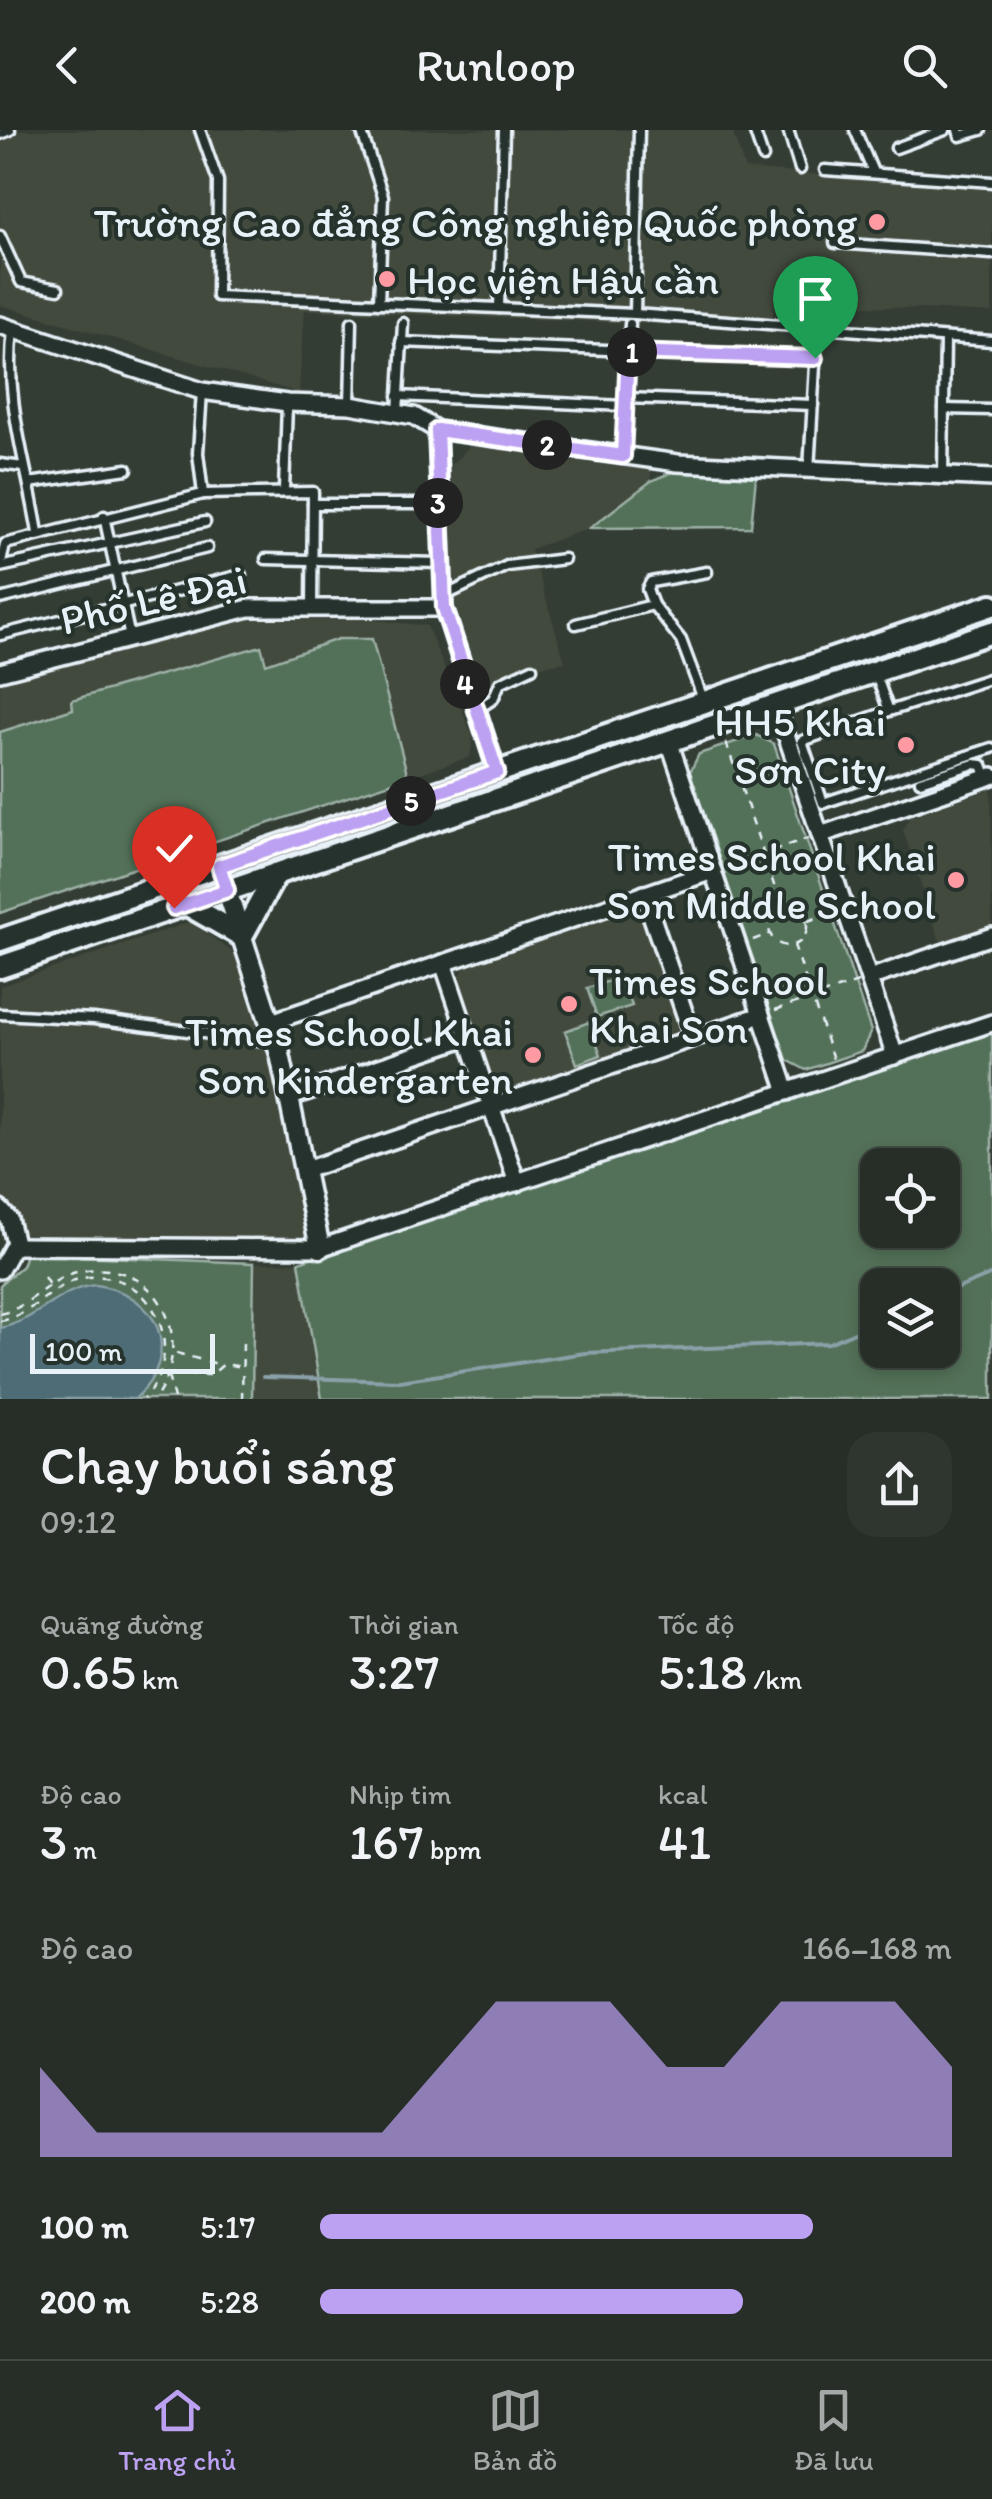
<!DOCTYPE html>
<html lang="vi">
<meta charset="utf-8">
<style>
:root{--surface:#262e27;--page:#2e362f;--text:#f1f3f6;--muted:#a4a8a7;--line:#424a44;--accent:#bca0f2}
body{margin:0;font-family:Itim,sans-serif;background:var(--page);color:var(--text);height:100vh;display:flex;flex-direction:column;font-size:38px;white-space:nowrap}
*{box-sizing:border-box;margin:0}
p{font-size:32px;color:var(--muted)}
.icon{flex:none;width:55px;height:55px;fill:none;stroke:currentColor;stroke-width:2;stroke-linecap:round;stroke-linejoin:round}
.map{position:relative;height:1269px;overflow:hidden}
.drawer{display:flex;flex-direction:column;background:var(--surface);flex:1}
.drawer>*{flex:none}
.controls{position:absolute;left:860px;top:1018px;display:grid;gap:20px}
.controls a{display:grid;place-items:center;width:100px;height:100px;border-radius:20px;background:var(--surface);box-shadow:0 5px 15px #0003,0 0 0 2px var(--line);font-size:50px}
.scale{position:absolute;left:30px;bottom:25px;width:185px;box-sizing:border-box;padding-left:10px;border:5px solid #e8f1f8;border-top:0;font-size:28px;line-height:35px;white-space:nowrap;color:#e8f1f8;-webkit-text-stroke:8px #26332d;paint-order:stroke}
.pin{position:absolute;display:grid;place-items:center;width:85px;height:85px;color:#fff;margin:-102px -42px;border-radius:50% 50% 50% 0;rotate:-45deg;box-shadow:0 0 10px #0007}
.pin .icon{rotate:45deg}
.km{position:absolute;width:50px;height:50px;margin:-25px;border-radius:50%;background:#222;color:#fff;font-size:28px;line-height:50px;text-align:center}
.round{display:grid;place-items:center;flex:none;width:105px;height:105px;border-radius:30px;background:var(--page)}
.overview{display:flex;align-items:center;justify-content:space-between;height:170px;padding:0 40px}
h1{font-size:55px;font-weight:600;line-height:75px}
.stats{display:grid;grid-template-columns:repeat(3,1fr);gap:15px;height:170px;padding:10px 40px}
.stats div{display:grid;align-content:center}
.stats b{font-size:50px;font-weight:600}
.stats small{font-size:28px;font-weight:400}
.stats p{font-size:28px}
.chart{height:280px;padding:20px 40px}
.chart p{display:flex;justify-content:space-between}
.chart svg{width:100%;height:180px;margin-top:10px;fill:var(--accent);opacity:.7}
ul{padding:0 40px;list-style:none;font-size:32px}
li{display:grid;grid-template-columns:160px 120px 1fr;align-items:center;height:75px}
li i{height:25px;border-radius:12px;background:var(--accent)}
header{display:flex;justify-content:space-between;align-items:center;height:130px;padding:0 40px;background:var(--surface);font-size:45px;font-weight:600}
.tabs{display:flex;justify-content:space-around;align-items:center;height:140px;border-top:2px solid var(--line);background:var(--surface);font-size:28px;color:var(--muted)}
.tabs a{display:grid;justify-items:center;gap:5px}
.tabs .on{color:var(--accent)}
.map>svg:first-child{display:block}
.built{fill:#42483c}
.green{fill:#537159;stroke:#9eb1a8;stroke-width:2.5;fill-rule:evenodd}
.water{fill:#4d6c74;stroke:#8ba1a9;stroke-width:2.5}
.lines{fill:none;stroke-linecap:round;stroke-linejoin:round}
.stream{stroke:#8ba1a9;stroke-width:4}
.service-casing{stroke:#e8f1f8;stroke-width:15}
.minor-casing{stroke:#e8f1f8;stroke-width:22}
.tertiary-casing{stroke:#e8f1f8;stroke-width:25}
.secondary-casing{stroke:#e8f1f8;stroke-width:28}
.path{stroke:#e8f1f8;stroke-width:2.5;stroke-dasharray:8 8;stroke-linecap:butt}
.service{stroke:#26332d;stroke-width:8}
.minor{stroke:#26332d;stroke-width:15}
.tertiary{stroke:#26332d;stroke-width:18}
.secondary{stroke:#26332d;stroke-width:20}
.route-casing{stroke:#fff;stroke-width:20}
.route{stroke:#bca0f2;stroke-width:12}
.poi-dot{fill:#ff9aa2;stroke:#26332d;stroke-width:4}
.labels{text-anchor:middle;stroke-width:8;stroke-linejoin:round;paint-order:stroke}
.poi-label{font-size:42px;fill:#e8f1f8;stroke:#26332d;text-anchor:end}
.street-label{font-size:42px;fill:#e8f1f8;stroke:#26332d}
</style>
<header><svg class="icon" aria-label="back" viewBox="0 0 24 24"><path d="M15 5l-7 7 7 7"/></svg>Runloop<svg class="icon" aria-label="search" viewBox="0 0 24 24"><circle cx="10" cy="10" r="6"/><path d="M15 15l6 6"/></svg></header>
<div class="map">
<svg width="992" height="1269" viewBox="0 0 992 1269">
<rect width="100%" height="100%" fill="#333d34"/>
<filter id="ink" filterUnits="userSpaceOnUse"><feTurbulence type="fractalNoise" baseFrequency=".01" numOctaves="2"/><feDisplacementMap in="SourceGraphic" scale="20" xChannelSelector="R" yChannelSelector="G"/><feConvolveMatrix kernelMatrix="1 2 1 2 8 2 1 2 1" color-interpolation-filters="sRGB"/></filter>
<g filter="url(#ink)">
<g class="built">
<path d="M0 0H732L745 39 992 58V183L774 171 772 199 304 180 299 263 0 175Z"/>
<path d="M472 314 651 339V351L590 398 531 419 565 532 532 538 501 553 486 574 451 460 447 339Z"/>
<path d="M267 477 427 496 473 607 470 627 408 647 372 509H338L266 534 260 516 72 570 74 579 0 602V544Z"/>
<path d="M991 659 992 801 951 815 939 809 903 700 909 687Z"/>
<path d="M631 781 643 787 680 896 674 908 506 965 493 958 457 851 464 838Z"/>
<path d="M190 792 254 837 320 1118 31 1116 0 1071V856Z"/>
<path d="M299 1132 322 1269H252L254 1133Z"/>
</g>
<g class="green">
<path d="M672 342 756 347 751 397 590 398 651 351Z"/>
<path d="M338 509H372L408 647 0 783V602L73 579 72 570 261 516 266 534Z"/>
<path d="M756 605 774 614 871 901 862 921 806 940 787 930 690 642 699 624Z"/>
<path d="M622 847 632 876 597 887 587 858Z"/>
<path d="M589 892 601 925 577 934 565 901Z"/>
<path d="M992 896V1269H322L299 1132ZM878 1035H942V1100H878ZM878 1155H942V1220H878Z"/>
<path d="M26 1124 254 1133 252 1269H0V1155L22 1136Z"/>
</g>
<path class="water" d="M96 1155C159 1164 184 1223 135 1269H0V1198C37 1191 59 1158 96 1155Z"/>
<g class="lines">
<g class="stream">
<path d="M942 1165 992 1144"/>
<path d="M263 1247 400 1251 585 1223 829 1213 878 1192"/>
</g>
<defs>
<g id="service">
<path d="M200 0 218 51 217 166 635 184 992 211"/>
<path d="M361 0 383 66 379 173"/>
<path d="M754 0 763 27"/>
<path d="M788 0 800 39"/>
<path d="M855 0 873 42"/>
<path d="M958 0 960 6 981 0"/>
<path d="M0 4 10 0"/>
<path d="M896 18 945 0"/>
<path d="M825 40 992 52"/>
<path d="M0 106 21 152 58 159"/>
<path d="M835 113 992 124"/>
<path d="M499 178 504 0"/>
<path d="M635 184 639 0"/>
<path d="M13 200C4 273 27 333 38 403"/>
<path d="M401 212 815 228"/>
<path d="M202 261 198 323 203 364"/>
<path d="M398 266 625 276"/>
<path d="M626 268 813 275"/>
<path d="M350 275 352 192"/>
<path d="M944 279 992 280"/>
<path d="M398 283 403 193"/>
<path d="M623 325 630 194"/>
<path d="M0 334 23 337"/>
<path d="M809 340 819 165"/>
<path d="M943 345 945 209"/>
<path d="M29 353 127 339"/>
<path d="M284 360 287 275"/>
<path d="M313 374H438"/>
<path d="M104 386 130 508"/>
<path d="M205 392 0 437 5 414 203 364 313 362 312 478"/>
<path d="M266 429 440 433"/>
<path d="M446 465 507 436 564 429"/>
<path d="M0 469 207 418"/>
<path d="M576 494 653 475"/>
<path d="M0 505 241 445"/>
<path d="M875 542 889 581 992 548"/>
<path d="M703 569 681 510 653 475 647 459 651 452 707 442"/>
<path d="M484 575 493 569 500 553 532 538"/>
<path d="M889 581 802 611 823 673 992 618"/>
<path d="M920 651 974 634 982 635 987 648"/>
<path d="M0 884 94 889 274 912"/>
</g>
<g id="minor">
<path d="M0 195 202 261 287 273 350 275 414 286 437 300 678 333 992 348"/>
<path d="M437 300 444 478 497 642"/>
<path d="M0 542 249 478H444"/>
<path d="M776 575 895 926"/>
<path d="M669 611 787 962"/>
<path d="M820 705 992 646"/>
<path d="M644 764 693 908"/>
<path d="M443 833 517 1053"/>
<path d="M869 848 992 806"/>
<path d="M271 892 713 741"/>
<path d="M291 967 468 907"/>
<path d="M305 1040 761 885"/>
<path d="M0 1079 9 1089 15 1113 0 1140"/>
<path d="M14 1116 320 1118 992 893"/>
</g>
<path id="tertiary" d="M219 736 280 924 320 1118"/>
<g id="secondary">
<path d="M186 774 242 806 276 744"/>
<path d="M0 810 992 475"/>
<path d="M0 837 992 502"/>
</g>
</defs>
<use href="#service" class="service-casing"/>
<use href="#minor" class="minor-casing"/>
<use href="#tertiary" class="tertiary-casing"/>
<use href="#secondary" class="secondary-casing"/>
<g class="path">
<path d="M726 612 782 779"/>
<path d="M727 736 809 708"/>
<circle cx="788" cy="797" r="19"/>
<path d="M808 791 833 782"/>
<path d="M753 810 769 804"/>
<path d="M794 815 834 932"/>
<path d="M775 880 858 852"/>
<path d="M44 1147 49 1155"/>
<path d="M0 1184C32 1177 50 1146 81 1141 159 1127 197 1209 155 1269"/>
<path d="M0 1191C33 1186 51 1154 83 1148 153 1135 190 1222 143 1269"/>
<path d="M176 1223 221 1235"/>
<path d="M170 1244 211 1245 224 1234 243 1237"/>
<path d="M168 1246 174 1269"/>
<path d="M242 1269 243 1211"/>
</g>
<use href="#service" class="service"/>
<use href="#minor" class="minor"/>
<use href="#tertiary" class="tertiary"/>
<use href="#secondary" class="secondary"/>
</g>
</g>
<g class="lines" filter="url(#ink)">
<defs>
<path id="route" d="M174 778 227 760 219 736 497 642 444 478 437 300 623 326 628 222 815 228"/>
</defs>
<use href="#route" class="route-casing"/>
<use href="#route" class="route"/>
</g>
<g class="poi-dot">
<circle cx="877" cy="92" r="10"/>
<circle cx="387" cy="149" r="10"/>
<circle cx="906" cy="615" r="10"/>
<circle cx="956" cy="750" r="10"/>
<circle cx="569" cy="874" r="10"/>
<circle cx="533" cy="925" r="10"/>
</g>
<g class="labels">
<g class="poi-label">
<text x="857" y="107">Trường Cao đẳng Công nghiệp Quốc phòng</text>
<text x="407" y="164" text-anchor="start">Học viện Hậu cần</text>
<text x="886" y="606">HH5 Khai<tspan x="886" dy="48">Sơn City</tspan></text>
<text x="936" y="741">Times School Khai<tspan x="936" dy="48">Son Middle School</tspan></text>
<text x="589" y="865" text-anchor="start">Times School<tspan x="589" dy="48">Khai Son</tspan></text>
<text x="513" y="916">Times School Khai<tspan x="513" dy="48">Son Kindergarten</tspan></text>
</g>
<g class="street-label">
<text transform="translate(153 469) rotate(-13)" y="15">Phố Lê Đại</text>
</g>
</g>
</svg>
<div class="controls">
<a><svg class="icon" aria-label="locate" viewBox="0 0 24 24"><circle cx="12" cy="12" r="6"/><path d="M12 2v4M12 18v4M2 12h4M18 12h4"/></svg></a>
<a><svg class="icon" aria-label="layers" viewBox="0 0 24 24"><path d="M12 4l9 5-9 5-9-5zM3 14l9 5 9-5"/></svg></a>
</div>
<div class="scale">100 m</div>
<div class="pin" style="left:815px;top:228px;background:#1e9e55"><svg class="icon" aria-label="arrive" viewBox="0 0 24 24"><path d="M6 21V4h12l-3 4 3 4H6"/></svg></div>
<div class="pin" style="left:174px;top:778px;background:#d93025"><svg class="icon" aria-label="check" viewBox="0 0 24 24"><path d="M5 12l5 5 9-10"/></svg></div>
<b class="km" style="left:632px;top:222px">1</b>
<b class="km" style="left:547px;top:315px">2</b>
<b class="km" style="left:438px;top:373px">3</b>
<b class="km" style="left:465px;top:554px">4</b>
<b class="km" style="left:411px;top:671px">5</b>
</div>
<section class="drawer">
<div class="overview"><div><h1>Chạy buổi sáng</h1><p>09:12</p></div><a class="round"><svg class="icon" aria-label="share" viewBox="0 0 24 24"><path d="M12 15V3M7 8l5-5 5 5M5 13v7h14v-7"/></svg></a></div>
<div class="stats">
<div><p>Quãng đường</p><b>0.65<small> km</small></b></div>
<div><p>Thời gian</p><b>3:27</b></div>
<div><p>Tốc độ</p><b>5:18<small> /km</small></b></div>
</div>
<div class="stats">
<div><p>Độ cao</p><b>3<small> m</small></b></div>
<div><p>Nhịp tim</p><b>167<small> bpm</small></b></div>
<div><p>kcal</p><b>41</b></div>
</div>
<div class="chart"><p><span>Độ cao</span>166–168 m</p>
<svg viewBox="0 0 160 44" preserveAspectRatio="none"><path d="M0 44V22L10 38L20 38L30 38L40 38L50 38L60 38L70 22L80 6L90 6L100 6L110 22L120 22L130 6L140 6L150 6L160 22V44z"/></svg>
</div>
<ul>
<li><b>100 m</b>5:17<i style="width:78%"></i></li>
<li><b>200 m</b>5:28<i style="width:67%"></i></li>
</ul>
</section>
<nav class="tabs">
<a class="on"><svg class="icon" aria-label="home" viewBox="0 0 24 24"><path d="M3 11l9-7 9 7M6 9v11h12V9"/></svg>Trang chủ</a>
<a><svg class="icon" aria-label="map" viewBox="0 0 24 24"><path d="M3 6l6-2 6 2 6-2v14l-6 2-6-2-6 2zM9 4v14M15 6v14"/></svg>Bản đồ</a>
<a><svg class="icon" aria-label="saved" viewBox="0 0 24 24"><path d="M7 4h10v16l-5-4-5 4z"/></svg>Đã lưu</a>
</nav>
